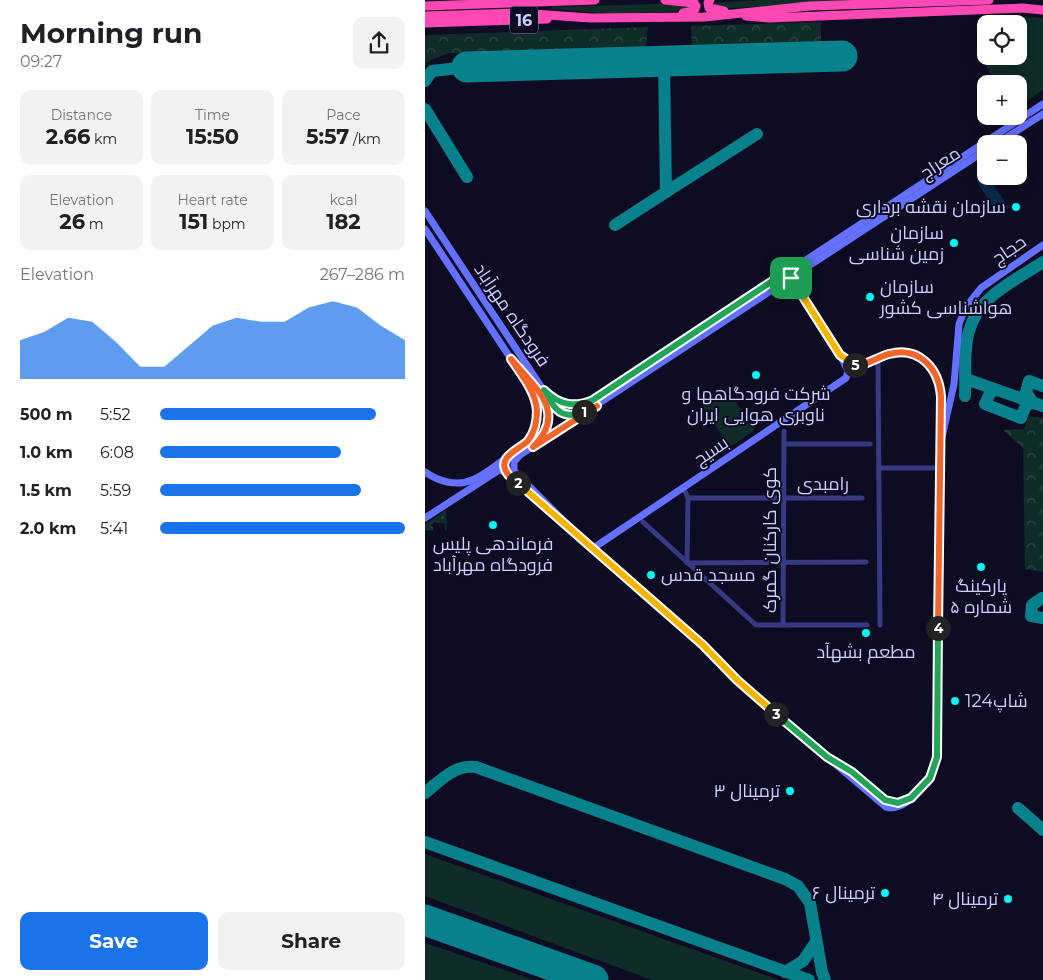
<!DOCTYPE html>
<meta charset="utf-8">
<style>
:root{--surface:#fff;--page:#f2f2f2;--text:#202124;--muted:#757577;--accent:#1a73e8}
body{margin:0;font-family:Montserrat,Cairo,sans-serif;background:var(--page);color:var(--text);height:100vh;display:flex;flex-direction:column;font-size:19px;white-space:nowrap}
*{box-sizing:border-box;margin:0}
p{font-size:16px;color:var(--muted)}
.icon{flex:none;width:28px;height:28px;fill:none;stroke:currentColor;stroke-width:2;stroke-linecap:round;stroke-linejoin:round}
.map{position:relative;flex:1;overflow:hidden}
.details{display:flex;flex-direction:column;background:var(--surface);width:425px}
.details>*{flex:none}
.buttons{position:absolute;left:552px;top:15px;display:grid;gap:10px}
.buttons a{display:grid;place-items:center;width:50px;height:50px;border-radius:10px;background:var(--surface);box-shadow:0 2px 12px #0003;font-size:25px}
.pin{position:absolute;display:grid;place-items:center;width:42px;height:42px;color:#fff;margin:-21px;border-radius:10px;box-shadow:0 2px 8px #0006}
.km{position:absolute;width:25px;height:25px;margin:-12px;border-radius:50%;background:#222;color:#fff;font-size:14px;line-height:25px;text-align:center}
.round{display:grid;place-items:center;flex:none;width:52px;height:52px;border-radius:10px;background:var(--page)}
.head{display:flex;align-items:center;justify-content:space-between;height:85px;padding:0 20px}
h1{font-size:28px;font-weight:700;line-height:38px}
.metrics{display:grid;grid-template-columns:repeat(3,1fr);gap:8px;height:85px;padding:5px 20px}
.metrics div{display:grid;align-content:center;border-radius:10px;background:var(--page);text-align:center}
.metrics b{font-size:21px;font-weight:700}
.metrics small{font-size:14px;font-weight:400}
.metrics p{font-size:14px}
.chart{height:140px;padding:10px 20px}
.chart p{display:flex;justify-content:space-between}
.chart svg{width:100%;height:90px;margin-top:5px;fill:var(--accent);opacity:.7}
.cta{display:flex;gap:10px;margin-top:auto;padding:10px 20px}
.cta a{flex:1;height:58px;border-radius:10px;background:var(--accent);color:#fff;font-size:20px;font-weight:700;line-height:58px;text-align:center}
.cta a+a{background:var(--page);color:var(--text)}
ul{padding:0 20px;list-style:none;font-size:16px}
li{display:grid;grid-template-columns:80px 60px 1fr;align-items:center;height:38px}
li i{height:12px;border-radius:6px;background:var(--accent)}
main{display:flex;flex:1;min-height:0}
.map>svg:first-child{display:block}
.grass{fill:#0f2c28}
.forest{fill:url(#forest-crowns)}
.park{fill:url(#park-dots)}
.water{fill:#0a2848}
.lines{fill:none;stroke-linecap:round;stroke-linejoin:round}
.taxiway{stroke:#07828c;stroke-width:12}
.runway{stroke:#07828c;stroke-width:31}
.street{stroke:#353a83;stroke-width:5}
.secondary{stroke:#6470ff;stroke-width:7}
.highway{stroke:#ff48b3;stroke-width:9}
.split-1-casing{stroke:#fff;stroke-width:10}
.split-2-casing{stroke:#fff;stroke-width:10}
.split-3-casing{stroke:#fff;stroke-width:10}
.split-4-casing{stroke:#fff;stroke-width:10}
.split-5-casing{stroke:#fff;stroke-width:10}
.split-6-casing{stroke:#fff;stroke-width:10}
.split-1{stroke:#22a559;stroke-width:6}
.split-2{stroke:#f0652b;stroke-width:6}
.split-3{stroke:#f5b400;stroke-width:6}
.split-4{stroke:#22a559;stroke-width:6}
.split-5{stroke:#f0652b;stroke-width:6}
.split-6{stroke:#f5b400;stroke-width:6}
.poi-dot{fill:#00f8f6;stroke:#0e0c22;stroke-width:2}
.labels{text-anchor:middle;stroke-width:4;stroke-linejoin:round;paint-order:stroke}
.shield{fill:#0e0c22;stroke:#9493bd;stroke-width:1}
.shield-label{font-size:16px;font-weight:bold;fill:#cdcdff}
.street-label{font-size:18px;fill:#cdcdff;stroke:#0e0c22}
.poi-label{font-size:18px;fill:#cdcdff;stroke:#0e0c22;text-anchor:end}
</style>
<main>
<section class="details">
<div class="head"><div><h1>Morning run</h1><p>09:27</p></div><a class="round"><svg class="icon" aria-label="share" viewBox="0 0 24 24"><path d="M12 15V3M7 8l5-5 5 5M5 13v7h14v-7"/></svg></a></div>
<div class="metrics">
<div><p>Distance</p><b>2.66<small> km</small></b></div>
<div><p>Time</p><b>15:50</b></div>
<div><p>Pace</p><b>5:57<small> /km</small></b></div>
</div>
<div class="metrics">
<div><p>Elevation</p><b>26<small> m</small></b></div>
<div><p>Heart rate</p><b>151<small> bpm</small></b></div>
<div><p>kcal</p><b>182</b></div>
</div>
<div class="chart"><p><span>Elevation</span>267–286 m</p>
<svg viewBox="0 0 160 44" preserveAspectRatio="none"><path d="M0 44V25L10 21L20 14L30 16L40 26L50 38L60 38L70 28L80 18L90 14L100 16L110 16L120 9L130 6L140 9L150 18L160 25V44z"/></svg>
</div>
<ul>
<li><b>500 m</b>5:52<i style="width:88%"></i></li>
<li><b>1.0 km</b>6:08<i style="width:74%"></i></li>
<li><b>1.5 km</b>5:59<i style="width:82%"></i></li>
<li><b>2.0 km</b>5:41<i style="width:100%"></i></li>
</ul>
<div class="cta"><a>Save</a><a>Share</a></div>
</section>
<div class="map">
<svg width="618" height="980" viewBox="0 0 618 980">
<defs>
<pattern id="forest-crowns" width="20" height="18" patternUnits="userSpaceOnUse" patternTransform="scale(1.25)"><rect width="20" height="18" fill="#0f2c28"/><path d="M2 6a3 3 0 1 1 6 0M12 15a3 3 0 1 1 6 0" fill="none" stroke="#314948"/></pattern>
<pattern id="park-dots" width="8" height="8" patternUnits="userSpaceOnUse" patternTransform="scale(1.25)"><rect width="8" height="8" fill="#0f2c28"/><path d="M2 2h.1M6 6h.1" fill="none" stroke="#314948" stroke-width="1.8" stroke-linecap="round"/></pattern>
</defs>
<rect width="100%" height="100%" fill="#0e0c22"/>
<g class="grass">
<path d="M335 0H453L290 9 285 3Z"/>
<path d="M264 3 268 5 264 11 194 14 127 9V7Z"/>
<path d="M585 16 618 18V90L594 106V84H572L558 61 566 56H594V24H585Z"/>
<path d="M302 389 330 430 305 447 277 406Z"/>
<path d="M0 854 354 980H227L0 896Z"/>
<path d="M0 943 109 980H0Z"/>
</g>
<g class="forest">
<path d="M396 22V42L267 46 266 26Z"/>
<path d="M223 27 221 48 24 53 4 61 0 65V35Z"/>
<path d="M604 416 618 418V572L600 569 598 448 578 430 599 429Z"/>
</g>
<path class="park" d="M21 510 22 530 20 531 19 523 9 522 7 525 9 531 0 530V525Z"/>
<path class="water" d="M561 173 584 208 573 215 551 180Z"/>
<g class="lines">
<g class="taxiway">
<path d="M0 81 7 71 42 67"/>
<path d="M0 109 42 177"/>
<path d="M241 192 332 134"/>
<path d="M190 225 241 192 239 61"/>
<path d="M541 379 618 406"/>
<path d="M572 390 566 391 560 404 596 418 601 405 608 403 601 392 604 381 618 386"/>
<path d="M540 396C541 375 538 351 544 331 553 296 591 280 618 262"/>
<path d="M617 598 607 605 606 616 618 618"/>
<path d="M0 793C16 780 30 764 51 767L360 879 373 886 385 903 397 972 400 980"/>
<path d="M593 808 618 830"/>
<path d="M0 842 384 980"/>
<path d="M360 972 378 961 391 942"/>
</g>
<g class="runway">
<path d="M42 67 417 56"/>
<path d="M0 920 168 980"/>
</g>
<g class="street">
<path d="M453 359 455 625"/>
<path d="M359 444H445"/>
<path d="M454 468H515"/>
<path d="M258 487 263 498 262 563 441 562"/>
<path d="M263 498H437"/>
<path d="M218 522 331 625H442"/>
<path d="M358 625 359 431"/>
</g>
<g class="secondary">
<path d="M571 144 618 114"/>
<path d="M561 150 95 455 89 462V471L167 549 278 645 311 680 461 807C483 813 508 777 512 757L515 446 529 384 534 324 541 307 556 288 618 245"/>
<path d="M0 211 119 391C134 405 149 408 168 400L618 104"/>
<path d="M0 229 104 386C111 400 115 415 109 430 103 443 60 475 47 480 31 487 13 481 0 472"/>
<path d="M417 357C422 361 427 365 434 365 444 365 454 357 463 354 488 348 510 361 515 387 518 401 516 418 515 433"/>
<path d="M105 382C120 400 134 421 115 441"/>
<path d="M122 395 134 413 144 415 158 412"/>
<path d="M82 457 79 463 82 473 129 516 138 521"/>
<path d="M0 518 74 470 82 473"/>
<path d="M167 549 421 378 423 371 415 355 364 276"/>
<path d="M419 768C437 779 456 809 479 801"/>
</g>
<g class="highway">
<path d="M240 0 269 3 271 6 269 11 258 13"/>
<path d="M285 0 283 3 284 8 299 11"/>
<path d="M0 6 170 0"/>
<path d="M0 16 94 13 165 18 279 17 384 6 564 0"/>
<path d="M321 16 344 18 597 8 618 10"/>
<path d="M0 23 122 19"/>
</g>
</g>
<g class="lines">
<defs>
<path id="split-1" d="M159 412C137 421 128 408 119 390 134 405 149 408 168 400L361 272 366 278"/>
<path id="split-2" d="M93 483C90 480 84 477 82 473 71 457 95 449 103 441 109 433 112 421 112 411 111 392 96 374 86 359 111 389 143 412 108 447L172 406 159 412"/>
<path id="split-3" d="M93 483 278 645 312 680 351 714"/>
<path id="split-4" d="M351 714 402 757 427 772 460 800 473 803 486 798 505 778 512 757 513 628"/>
<path id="split-5" d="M430 365C442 366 452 357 464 354 494 346 514 368 516 397L513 628"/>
<path id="split-6" d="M366 278 415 355 430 365"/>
</defs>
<use href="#split-1" class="split-1-casing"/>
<use href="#split-2" class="split-2-casing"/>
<use href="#split-3" class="split-3-casing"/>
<use href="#split-4" class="split-4-casing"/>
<use href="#split-5" class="split-5-casing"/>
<use href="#split-6" class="split-6-casing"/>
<use href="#split-1" class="split-1"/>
<use href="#split-2" class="split-2"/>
<use href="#split-3" class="split-3"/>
<use href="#split-4" class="split-4"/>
<use href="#split-5" class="split-5"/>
<use href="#split-6" class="split-6"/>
</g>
<g class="poi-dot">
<circle cx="591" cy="207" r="5"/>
<circle cx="529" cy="243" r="5"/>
<circle cx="445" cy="297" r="5"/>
<circle cx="331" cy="375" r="5"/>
<circle cx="68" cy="525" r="5"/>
<circle cx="556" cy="567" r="5"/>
<circle cx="226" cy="575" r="5"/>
<circle cx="441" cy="633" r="5"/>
<circle cx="530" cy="701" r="5"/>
<circle cx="365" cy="791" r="5"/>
<circle cx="460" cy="893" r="5"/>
<circle cx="583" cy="899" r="5"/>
</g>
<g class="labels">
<rect class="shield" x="85" y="6.5" width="28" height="27" rx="4"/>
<g class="shield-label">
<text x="99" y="26">16</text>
</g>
<g class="street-label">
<text transform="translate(515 163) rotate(-33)" y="6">معراج</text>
<text transform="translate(584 250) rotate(-34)" y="6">حجاج</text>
<text transform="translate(87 315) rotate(56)" y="6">فرودگاه مهرآباد</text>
<text transform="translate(286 451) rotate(-34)" y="6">بسیج</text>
<text x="398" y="490">رامبدی</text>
<text transform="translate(345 540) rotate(-90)" y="6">کوی کارکنان گمرک</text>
</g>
<g class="poi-label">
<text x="581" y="213">سازمان نقشه برداری</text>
<text x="519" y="239">سازمان<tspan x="519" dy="21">زمین شناسی</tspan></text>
<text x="455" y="293" text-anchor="start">سازمان<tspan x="455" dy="21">هواشناسی کشور</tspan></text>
<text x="331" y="400" text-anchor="middle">شرکت فرودگاهها و<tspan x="331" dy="21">ناوبری هوایی ایران</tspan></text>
<text x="68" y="550" text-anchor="middle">فرماندهی پلیس<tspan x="68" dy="21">فرودگاه مهرآباد</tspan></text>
<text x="236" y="581" text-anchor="start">مسجد قدس</text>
<text x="556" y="592" text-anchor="middle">پارکینگ<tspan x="556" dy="21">شماره ۵</tspan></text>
<text x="441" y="658" text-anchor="middle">مطعم بشهآد</text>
<text x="540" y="707" text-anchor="start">124شاپ</text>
<text x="355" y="797">ترمینال ۳</text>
<text x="450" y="899">ترمینال ۶</text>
<text x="573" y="905">ترمینال ۴</text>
</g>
</g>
</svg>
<div class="buttons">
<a><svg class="icon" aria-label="locate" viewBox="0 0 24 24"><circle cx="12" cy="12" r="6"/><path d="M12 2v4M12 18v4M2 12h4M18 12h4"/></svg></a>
<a>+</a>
<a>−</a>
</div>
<div class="pin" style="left:366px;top:278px;background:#1e9e55"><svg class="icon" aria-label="arrive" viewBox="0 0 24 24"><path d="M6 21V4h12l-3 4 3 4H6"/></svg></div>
<b class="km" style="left:159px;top:412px">1</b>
<b class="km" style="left:93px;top:483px">2</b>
<b class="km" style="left:351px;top:714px">3</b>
<b class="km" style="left:513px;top:628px">4</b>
<b class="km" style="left:430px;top:365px">5</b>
</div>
</main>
